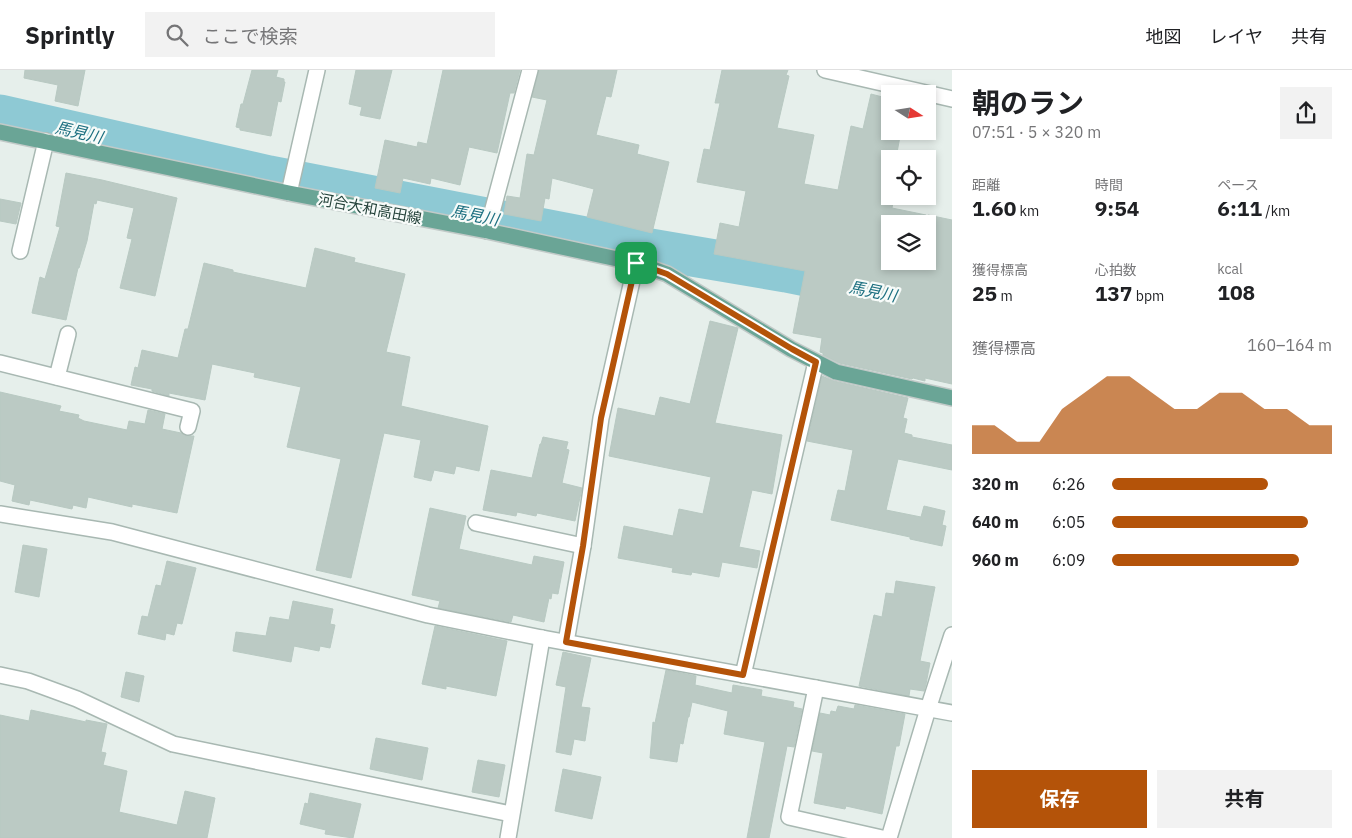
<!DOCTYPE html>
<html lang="ja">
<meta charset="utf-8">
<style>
:root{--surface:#fff;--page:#f2f2f2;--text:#202124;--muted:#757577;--line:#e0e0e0;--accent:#b45309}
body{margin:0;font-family:"IBM Plex Sans","Noto Sans JP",sans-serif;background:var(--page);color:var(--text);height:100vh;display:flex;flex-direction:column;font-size:19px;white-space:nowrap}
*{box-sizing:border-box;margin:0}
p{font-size:16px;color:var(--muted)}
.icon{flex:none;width:28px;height:28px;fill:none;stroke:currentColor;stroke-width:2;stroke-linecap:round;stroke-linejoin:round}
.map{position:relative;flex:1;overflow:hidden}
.side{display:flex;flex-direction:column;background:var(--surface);width:400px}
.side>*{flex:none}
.needle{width:32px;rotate:102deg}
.buttons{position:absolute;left:881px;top:15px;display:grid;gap:10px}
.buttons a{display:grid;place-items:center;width:55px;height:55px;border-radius:0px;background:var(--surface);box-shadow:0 2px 8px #0003;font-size:25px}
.pin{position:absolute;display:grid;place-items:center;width:42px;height:42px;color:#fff;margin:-21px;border-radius:10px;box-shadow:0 2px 8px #0006}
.round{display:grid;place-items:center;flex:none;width:52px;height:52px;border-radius:0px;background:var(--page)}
.headline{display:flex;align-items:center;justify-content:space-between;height:85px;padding:0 20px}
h1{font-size:28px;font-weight:700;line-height:38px}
.metrics{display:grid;grid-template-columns:repeat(3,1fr);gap:8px;height:85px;padding:5px 20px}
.metrics div{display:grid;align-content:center}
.metrics b{font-size:21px;font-weight:700}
.metrics small{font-size:14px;font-weight:400}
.metrics p{font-size:14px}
.chart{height:140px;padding:10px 20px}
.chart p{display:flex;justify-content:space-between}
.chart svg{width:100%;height:90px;margin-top:5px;fill:var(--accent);opacity:.7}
.primary-button{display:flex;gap:10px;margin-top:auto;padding:10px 20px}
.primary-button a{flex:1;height:58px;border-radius:0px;background:var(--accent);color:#fff;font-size:20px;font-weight:700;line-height:58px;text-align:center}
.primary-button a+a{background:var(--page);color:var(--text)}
ul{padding:0 20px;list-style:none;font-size:16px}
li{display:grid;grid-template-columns:80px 60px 1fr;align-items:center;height:38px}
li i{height:12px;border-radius:6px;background:var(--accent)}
header{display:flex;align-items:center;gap:30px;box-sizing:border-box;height:70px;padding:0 25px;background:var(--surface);border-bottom:1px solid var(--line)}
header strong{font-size:24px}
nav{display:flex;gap:28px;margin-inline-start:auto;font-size:18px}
.search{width:350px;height:45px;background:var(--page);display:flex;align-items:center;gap:12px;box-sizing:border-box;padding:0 18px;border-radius:0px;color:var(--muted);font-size:19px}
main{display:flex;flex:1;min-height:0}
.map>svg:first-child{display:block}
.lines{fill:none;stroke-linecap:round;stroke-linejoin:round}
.river{stroke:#8ec9d4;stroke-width:41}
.building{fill:#bbcac4;stroke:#b8c9c2}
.minor-casing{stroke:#a8b8b2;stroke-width:18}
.major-casing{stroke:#c2cac8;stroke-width:18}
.minor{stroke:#fff;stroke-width:15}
.major{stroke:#6aa596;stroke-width:15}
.route-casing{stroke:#fff;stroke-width:10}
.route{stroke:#b45309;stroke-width:6}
.labels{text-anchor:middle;stroke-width:4.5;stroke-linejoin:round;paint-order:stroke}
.street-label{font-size:15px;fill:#24423a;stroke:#f7fbf9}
.water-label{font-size:16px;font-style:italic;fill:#1c6f80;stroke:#f7fbf9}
</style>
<header>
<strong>Sprintly</strong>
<div class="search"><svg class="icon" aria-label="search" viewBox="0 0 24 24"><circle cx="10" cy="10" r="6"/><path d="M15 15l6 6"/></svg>ここで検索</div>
<nav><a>地図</a><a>レイヤ</a><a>共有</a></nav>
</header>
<main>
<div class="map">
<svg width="952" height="768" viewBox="0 0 952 768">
<rect width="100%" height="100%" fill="#e6efeb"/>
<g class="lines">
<path class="river" d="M0 45 269 106 621 174 786 202 860 217"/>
</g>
<g class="building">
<path d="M25 0H85L78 36 55 31 58 15 24 8Z"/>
<path d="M252 0H278L276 7 284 9V12H285L281 32 278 31 271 66 240 60V58L236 57 241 34H243Z"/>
<path d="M356 0H392L380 49 360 45 362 37 349 34Z"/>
<path d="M443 0H520L514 23H510L497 83 469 77 460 115 431 108 430 114 403 108 400 123 375 118 385 70 417 77 418 72 427 74Z"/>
<path d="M539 0H617L611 27 606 26 596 65 639 75 637 84 669 92 652 163 587 147 594 119 552 108 549 129 545 128 541 151 504 144 507 126 520 128 527 84 534 85 547 30 532 27Z"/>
<path d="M722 0H788L786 5 789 6 777 58 814 65 804 114 838 120 851 56 863 59 871 24 890 29V61H901L896 88 890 87V126H894L892 138 926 145 925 154H890V191H928V145L952 150V314L925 308V311L913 308 912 309 839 293 823 285V283L820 282 822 268 793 263 805 201 714 184 720 153 739 157 746 121 697 112 704 79 710 80 720 33H715Z"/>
<path d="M66 103 102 110 177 128 155 226 120 218 132 169 127 168 134 138 97 130 96 134 94 133 87 171 79 198H78L66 250 32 243 40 207 45 209 60 157 56 156Z"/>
<path d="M0 129 21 133 16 154 0 151Z"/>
<path d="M315 178 355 188 354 192 405 204 386 282 410 287 401 336 488 356 479 401 456 396 454 404 434 400 431 411 414 407 421 370 384 363 351 508 316 500 341 389 287 377 301 317 254 307 255 303 212 294 205 330 169 323V326L152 321V319L131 315 135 297 138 298 142 280 178 288 185 259H188L204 193 233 200V202L306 218Z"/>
<path d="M710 251 738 258 715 353 782 365 772 424 752 420 739 477 760 481 757 498 722 492 719 507 692 502 691 505 672 502 673 498 618 488 624 456 673 466 679 439 703 444 711 407 609 386 618 338 655 346 660 327 690 334Z"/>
<path d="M822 306 834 311 908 328 903 348 907 349 904 363 912 365V367L952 375V400L898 389 886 440 921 447 924 436 945 441 942 455 946 456 942 476 910 469V467L831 450 838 420 845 421 853 380 807 371Z"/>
<path d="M0 322 61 336 59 341 79 345 78 348 84 351 127 360 129 351 145 354 148 340 165 344 162 359 181 363 186 366H194L177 443 132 434V437L88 427 86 438 73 435 72 439 30 430 29 435 12 431 15 415 0 411Z"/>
<path d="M543 367 568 372 566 379 569 380 562 413 582 418 575 451 537 443 536 446 517 442 516 446 483 440 491 400 532 408 540 374H541Z"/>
<path d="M430 438 466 446 459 479 532 495 534 486 564 492 558 524 552 523 551 529 549 528 544 552 513 545 511 552 438 538 440 531 412 525Z"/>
<path d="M23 475 47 479 39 527 15 522Z"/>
<path d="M167 491 196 498 182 554 177 553 174 565 166 563 165 570 138 564 142 546 148 547 156 515 161 516Z"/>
<path d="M896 511 935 517 920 591 930 593 926 614 924 621 910 619 909 626 859 616 874 545 882 547 886 523 894 524Z"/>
<path d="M293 531 333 539 330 554 335 555 330 578 320 576 319 581 294 576 291 592 233 581 236 562 266 566 270 547 289 550Z"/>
<path d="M435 556 507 571 496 626 446 616V619L422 614Z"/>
<path d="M563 582 591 588 581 637 590 638 585 671 574 669 571 685 556 682 566 617 556 615Z"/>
<path d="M666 600 696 606 695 615 732 623 733 615 762 620 761 626 794 632 793 637 802 639 794 677 787 676 769 768H747L765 672 724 664 728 641 692 632 689 647H688L683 674 680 673 677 692 650 688 653 652 655 653Z"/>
<path d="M126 602 144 606 139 632 121 627Z"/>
<path d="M855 635 905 644 899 676H896L882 744 846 736 845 739 814 733 823 683 812 681 820 643 830 645 831 641 836 642 838 636 854 639Z"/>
<path d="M31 640 86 652V650L107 654 101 682 106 683 103 695 127 701 119 742 177 755 185 721 215 728 207 768H0V645L29 651Z"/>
<path d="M376 668 428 678 422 710 370 699Z"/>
<path d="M478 690 505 695 499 727 472 722Z"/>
<path d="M563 699 601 707 592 749 555 741Z"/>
<path d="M310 723 361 734 353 768 325 764 326 760 300 754 305 733 308 734Z"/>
</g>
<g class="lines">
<defs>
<g id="minor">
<path d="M825 0 952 29"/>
<path d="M289 123 317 0"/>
<path d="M487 161 530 0"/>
<path d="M20 181 46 71"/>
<path d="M0 293 192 341 188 357"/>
<path d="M57 307 68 264"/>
<path d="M0 444 112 462 428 545 542 568 952 643"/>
<path d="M476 453 583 476"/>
<path d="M566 572 583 476 601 348 636 193"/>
<path d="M0 605 28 611 77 629 173 674 511 744"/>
<path d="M743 605 816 292"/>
<path d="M816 618 789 747 882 768"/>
<path d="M508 768 542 568"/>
<path d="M889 768 928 639 952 565"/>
</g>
<path id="major" d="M0 62 289 123 487 161 636 193 667 204 791 279 836 302 952 328"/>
</defs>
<use href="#minor" class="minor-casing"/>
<use href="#major" class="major-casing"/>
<use href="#minor" class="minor"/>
<use href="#major" class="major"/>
</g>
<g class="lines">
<defs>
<path id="route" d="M636 193 667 204 792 279 816 292 743 605 566 572 583 476 601 348Z"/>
</defs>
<use href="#route" class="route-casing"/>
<use href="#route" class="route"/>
</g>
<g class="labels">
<g class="street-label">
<text transform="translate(370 139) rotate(11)" y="5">河合大和高田線</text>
</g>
<g class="water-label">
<text transform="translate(79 62) rotate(13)" y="6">馬見川</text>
<text transform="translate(475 145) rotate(11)" y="6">馬見川</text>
<text transform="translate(873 221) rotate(11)" y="6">馬見川</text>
</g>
</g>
</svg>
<div class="buttons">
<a><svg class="needle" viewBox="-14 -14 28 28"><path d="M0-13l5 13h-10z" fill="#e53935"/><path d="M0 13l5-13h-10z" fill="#757577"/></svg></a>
<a><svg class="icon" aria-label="locate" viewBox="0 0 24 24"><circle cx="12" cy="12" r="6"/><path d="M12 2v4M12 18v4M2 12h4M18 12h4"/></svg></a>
<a><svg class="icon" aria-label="layers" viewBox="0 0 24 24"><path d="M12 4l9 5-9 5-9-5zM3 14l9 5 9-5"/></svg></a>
</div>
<div class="pin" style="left:636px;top:193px;background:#1e9e55"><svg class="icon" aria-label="arrive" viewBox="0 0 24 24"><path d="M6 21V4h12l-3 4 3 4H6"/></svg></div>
</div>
<section class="side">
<div class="headline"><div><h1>朝のラン</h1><p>07:51 · 5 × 320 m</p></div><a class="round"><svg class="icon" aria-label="share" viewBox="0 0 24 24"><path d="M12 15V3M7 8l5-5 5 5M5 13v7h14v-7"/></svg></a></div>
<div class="metrics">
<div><p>距離</p><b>1.60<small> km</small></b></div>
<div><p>時間</p><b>9:54</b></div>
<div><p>ペース</p><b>6:11<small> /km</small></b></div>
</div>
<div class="metrics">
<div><p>獲得標高</p><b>25<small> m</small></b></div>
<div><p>心拍数</p><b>137<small> bpm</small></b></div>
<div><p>kcal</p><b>108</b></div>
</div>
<div class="chart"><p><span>獲得標高</span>160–164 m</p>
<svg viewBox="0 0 160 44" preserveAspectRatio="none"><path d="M0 44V30L10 30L20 38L30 38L40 22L50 14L60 6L70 6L80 14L90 22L100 22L110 14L120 14L130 22L140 22L150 30L160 30V44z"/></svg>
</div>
<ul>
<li><b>320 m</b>6:26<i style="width:71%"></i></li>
<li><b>640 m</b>6:05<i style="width:89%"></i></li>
<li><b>960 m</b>6:09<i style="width:85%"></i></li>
</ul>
<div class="primary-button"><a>保存</a><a>共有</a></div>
</section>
</main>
